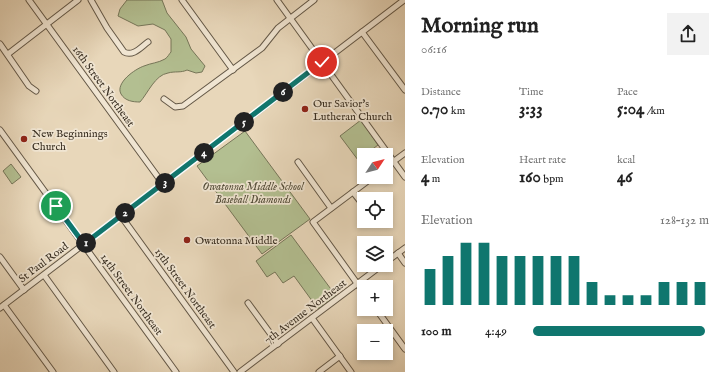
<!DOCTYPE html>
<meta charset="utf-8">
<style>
:root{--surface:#fff;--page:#f2f2f2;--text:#222;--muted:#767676;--accent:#0f766e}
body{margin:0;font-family:"IM FELL English",serif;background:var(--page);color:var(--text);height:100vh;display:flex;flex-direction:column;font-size:15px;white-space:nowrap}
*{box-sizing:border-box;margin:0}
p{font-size:13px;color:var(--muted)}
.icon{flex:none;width:22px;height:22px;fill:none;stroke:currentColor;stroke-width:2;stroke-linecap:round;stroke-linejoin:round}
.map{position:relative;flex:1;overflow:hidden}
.sheet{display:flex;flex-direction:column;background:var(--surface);width:320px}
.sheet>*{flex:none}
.needle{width:26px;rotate:54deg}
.tools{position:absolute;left:357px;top:148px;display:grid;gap:8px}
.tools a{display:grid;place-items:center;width:36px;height:36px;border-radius:0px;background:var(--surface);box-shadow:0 2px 6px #0003;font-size:20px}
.pin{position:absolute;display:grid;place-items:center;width:34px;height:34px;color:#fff;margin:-17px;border:2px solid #fff;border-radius:50%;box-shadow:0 1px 4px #0007}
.km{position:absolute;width:20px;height:20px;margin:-10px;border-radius:50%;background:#222;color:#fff;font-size:11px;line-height:20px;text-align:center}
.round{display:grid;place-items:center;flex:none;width:42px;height:42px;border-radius:0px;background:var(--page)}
.overview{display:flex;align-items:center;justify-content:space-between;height:68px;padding:0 16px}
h1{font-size:22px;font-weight:700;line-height:30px}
.figures{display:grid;grid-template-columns:repeat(3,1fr);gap:6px;height:68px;padding:4px 16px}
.figures div{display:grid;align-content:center}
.figures b{font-size:17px;font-weight:700}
.figures small{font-size:11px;font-weight:400}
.figures p{font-size:11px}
.chart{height:112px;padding:8px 16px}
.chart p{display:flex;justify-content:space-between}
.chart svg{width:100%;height:72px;margin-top:4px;stroke:var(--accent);stroke-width:6}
ul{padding:0 16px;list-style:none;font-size:13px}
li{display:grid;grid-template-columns:64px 48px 1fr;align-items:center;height:30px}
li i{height:10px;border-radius:5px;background:var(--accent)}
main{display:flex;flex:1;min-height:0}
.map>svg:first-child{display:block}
.green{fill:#b3bf91;stroke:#767659}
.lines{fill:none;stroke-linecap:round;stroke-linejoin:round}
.minor-casing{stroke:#645847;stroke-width:7}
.minor{stroke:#f0e5d2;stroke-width:5}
.route-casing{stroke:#fff;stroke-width:8}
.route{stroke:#0f766e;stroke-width:5}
.poi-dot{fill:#8f2418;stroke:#f0e5d2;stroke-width:1.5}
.labels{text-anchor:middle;stroke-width:3.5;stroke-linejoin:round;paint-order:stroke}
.street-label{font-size:11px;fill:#382e21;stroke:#f0e5d2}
.poi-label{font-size:11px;fill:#382e21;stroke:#f0e5d2;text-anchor:start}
.park-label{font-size:11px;font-style:italic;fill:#514b37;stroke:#f0e5d2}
</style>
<main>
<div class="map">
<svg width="405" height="372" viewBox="0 0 405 372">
<rect width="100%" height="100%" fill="#e8d7ba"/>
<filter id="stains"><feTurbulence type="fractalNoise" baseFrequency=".005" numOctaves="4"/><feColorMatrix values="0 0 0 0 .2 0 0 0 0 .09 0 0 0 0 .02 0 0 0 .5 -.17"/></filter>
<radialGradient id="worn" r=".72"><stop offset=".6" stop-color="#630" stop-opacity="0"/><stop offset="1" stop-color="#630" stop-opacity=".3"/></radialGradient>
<g class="green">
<path d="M127 0H162L167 13 186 37 191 49 205 66 202 72 196 73 187 70C181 73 175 71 168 73 155 75 148 93 140 102 133 102 125 101 121 94 115 83 135 69 144 66 151 63 158 63 165 59 168 57 169 54 171 52V39L165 30 153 24 138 26 118 16 120 9Z"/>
<path d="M361 120 378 145 358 160 340 136Z"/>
<path d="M245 131 310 219 262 254 197 166Z"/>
<path d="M11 164 21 177 12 184 3 171Z"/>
<path d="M291 235 336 296 318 309 294 276 283 283 275 272 267 277 256 261Z"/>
</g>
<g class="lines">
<defs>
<g id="minor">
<path d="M29 0 163 184"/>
<path d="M91 0 107 28 124 52C133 57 141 47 148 42"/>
<path d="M182 0 233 70"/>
<path d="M277 0 405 177"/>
<path d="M362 32 405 90"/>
<path d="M0 44 29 86 36 91"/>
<path d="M8 54 78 0"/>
<path d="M164 99 175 107 183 106 262 48 278 28 314 0"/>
<path d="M0 130 176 372"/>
<path d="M298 162 331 208"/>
<path d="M386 167 405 153"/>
<path d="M353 192 364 206"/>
<path d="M121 216 234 372"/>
<path d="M398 253 405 263"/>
<path d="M0 257 24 290"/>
<path d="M386 262 405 248"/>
<path d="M44 275 114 372"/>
<path d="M364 293 313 222 373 177"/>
<path d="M248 303 278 344"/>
<path d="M4 305 53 372"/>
<path d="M0 308 404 0"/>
<path d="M376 309 405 349"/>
<path d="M312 318 351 372"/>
<path d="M240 372 382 265"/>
<path d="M319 372 340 356"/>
</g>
</defs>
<use href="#minor" class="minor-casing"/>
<use href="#minor" class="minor"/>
</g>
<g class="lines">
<defs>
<path id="route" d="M56 206 84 244 322 62"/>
</defs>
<use href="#route" class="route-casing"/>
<use href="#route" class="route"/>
</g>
<g class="poi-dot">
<circle cx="305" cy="109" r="4"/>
<circle cx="24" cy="139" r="4"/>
<circle cx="187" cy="240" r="4"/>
</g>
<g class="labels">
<g class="street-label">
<text transform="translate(104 86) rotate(54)" y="4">16th Street Northeast</text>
<text transform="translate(43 262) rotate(-37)" y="4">St Paul Road</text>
<text transform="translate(186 288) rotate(54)" y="4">15th Street Northeast</text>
<text transform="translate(132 294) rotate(54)" y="4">14th Street Northeast</text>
<text transform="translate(305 311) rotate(-37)" y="4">7th Avenue Northeast</text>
</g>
<g class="poi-label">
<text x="313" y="107">Our Savior's<tspan x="313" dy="13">Lutheran Church</tspan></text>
<text x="32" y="137">New Beginnings<tspan x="32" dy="13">Church</tspan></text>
<text x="195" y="244">Owatonna Middle</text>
</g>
<g class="park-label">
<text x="253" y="190">Owatonna Middle School<tspan x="253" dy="13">Baseball Diamonds</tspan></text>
</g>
</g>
<rect width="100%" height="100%" filter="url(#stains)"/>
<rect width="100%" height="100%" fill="url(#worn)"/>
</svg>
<div class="tools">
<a><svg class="needle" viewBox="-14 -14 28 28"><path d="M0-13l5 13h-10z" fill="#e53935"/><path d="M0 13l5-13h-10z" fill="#767676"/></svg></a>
<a><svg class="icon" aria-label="locate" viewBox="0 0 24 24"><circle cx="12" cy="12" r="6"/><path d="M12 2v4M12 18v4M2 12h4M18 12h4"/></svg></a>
<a><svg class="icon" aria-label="layers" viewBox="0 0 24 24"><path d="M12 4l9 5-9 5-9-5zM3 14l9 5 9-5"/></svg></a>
<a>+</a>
<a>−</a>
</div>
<div class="pin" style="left:56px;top:206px;background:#1e9e55"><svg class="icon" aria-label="arrive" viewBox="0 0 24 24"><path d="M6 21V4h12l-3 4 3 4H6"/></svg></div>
<div class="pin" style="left:322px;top:62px;background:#d93025"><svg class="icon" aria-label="check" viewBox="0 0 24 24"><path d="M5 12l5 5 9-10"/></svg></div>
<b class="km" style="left:86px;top:243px">1</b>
<b class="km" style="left:125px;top:213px">2</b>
<b class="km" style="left:165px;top:183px">3</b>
<b class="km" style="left:204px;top:153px">4</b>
<b class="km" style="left:244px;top:122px">5</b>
<b class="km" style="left:283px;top:92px">6</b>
</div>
<section class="sheet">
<div class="overview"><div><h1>Morning run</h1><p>06:16</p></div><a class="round"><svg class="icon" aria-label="share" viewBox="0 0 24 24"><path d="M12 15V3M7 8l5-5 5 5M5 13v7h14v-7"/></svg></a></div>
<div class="figures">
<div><p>Distance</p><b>0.70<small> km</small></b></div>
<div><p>Time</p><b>3:33</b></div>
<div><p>Pace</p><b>5:04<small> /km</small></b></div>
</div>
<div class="figures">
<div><p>Elevation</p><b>4<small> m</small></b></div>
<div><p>Heart rate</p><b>160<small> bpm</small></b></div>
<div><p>kcal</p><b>46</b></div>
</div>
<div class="chart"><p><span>Elevation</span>128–132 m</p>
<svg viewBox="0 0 160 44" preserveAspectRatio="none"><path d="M5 44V22M15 44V14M25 44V6M35 44V6M45 44V14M55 44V14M65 44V14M75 44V14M85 44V14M95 44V30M105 44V38M115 44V38M125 44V38M135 44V30M145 44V30M155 44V30"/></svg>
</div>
<ul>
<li><b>100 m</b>4:49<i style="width:98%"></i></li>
</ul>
</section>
</main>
